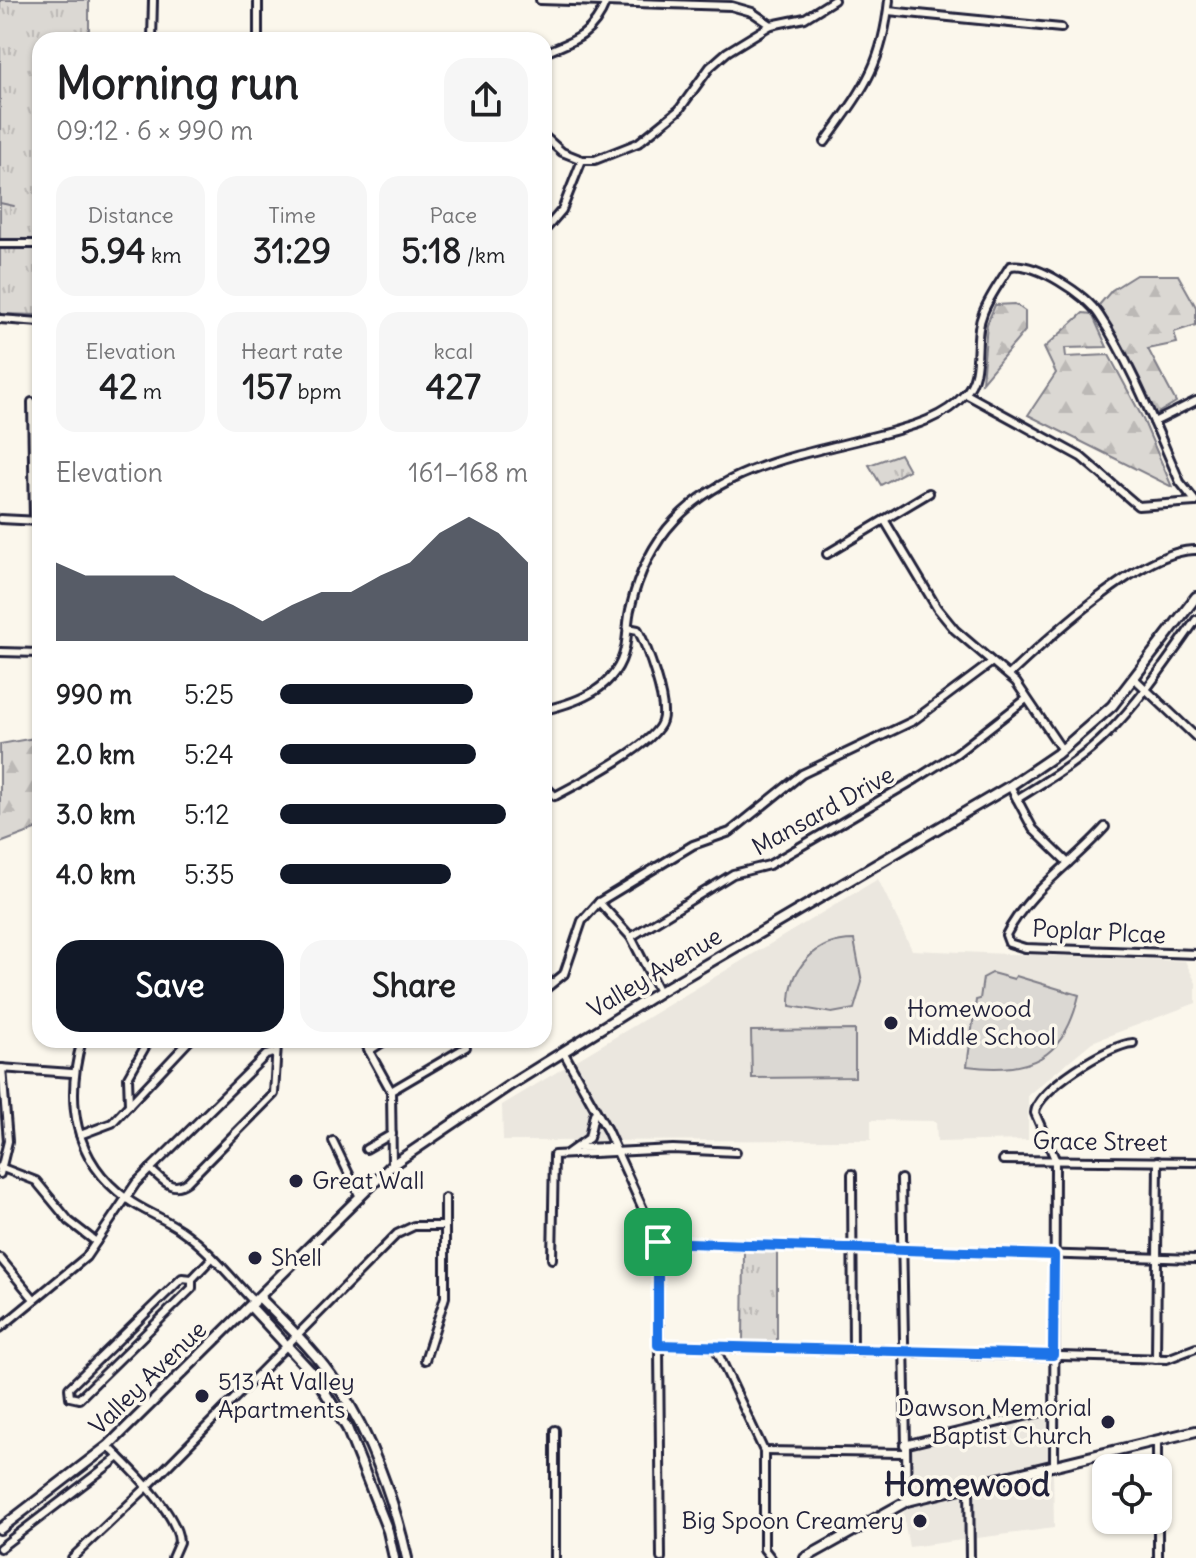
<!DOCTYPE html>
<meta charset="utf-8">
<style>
:root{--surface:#fff;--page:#f6f6f6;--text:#202124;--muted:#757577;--accent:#111827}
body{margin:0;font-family:Delius,sans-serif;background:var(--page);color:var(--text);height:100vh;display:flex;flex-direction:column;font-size:30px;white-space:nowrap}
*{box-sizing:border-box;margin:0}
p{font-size:26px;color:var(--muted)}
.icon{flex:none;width:44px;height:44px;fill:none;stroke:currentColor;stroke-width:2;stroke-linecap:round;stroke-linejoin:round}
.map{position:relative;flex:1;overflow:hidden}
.sheet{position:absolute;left:32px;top:32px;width:520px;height:1016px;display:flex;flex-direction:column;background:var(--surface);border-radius:24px;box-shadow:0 2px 6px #0004}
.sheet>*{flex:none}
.buttons{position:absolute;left:1092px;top:1454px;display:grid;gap:16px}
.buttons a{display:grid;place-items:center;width:80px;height:80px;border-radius:16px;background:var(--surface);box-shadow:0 2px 6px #0004;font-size:40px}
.pin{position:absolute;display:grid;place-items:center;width:68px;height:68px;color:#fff;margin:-34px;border-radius:16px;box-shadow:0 4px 12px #0006}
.round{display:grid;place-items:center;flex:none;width:84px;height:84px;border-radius:24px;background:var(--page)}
.head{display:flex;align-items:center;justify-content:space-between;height:136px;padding:0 24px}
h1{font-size:44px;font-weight:700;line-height:60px}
.stats{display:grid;grid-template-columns:repeat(3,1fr);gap:12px;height:136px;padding:8px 24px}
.stats div{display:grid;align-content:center;border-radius:20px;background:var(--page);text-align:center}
.stats b{font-size:34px;font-weight:700}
.stats small{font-size:22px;font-weight:400}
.stats p{font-size:22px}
.chart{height:224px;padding:16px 24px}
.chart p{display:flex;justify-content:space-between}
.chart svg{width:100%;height:144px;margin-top:8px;fill:var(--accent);opacity:.7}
.primary-button{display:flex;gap:16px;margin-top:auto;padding:16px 24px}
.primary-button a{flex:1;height:92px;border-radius:24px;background:var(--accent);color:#fff;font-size:32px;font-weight:700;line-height:92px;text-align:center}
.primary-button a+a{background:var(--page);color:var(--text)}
ul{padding:0 24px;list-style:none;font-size:26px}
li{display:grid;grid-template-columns:128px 96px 1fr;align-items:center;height:60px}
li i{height:20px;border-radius:10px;background:var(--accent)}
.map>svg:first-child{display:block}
.built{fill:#ebe7df}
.forest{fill:url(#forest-firs);stroke:#7e7d87;stroke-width:2}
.park{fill:url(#park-tufts);stroke:#7e7d87;stroke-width:2}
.garden{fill:#dbd8d3;stroke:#7e7d87;stroke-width:2}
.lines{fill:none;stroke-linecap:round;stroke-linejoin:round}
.stream{stroke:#787681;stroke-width:2}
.minor-casing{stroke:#22223b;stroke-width:12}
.major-casing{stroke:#22223b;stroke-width:14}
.minor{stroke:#fbf7ec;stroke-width:6}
.major{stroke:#fbf7ec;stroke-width:8}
.route-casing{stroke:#fff;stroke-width:16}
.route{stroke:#1a73e8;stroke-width:10}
.poi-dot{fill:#22223b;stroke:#fbf7ec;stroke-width:3}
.labels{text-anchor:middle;stroke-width:7;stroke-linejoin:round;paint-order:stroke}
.street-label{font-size:24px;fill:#22223b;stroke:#fbf7ec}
.poi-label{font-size:24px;fill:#22223b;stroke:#fbf7ec;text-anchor:start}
.district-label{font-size:32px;font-weight:bold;fill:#22223b;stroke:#fbf7ec}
</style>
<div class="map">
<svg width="1196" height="1558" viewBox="0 0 1196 1558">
<defs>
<pattern id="forest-firs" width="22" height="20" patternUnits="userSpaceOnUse" patternTransform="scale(2)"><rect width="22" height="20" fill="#dbd8d3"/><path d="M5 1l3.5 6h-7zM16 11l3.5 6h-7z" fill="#bcb9b6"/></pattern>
<pattern id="park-tufts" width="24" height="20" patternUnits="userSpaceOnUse" patternTransform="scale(2)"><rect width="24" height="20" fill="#dbd8d3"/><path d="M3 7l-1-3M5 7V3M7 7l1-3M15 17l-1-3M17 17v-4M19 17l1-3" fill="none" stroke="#bcb9b6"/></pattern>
</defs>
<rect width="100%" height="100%" fill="#fbf7ec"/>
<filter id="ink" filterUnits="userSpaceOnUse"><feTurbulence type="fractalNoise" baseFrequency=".0125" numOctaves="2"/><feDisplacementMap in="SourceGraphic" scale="16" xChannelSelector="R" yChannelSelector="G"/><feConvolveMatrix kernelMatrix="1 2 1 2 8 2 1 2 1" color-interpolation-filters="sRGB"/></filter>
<g filter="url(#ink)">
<g class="built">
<path d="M878 879 912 950 1185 961 1196 983V1003L1092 1042 1028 1095V1140L937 1142 936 1121 871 1120V1140L503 1141 502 1105Z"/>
<path d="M1052 1411 1054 1528 909 1547 903 1514 908 1504 906 1446Z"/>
</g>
<g class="forest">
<path d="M1136 275H1178L1196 307V325L1174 332 1177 343 1148 349 1176 402 1156 414 1099 305 1112 290Z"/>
<path d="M1015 304 1025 311V331L982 382 987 324 995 305Z"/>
<path d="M1083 313 1092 314 1107 347 1065 348 1066 357 1109 355 1142 417 1172 487 1028 415 1056 373 1044 348Z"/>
<path d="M40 737V828L0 843V744Z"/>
</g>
<g class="park">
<path d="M0 0H89V40H40V315L0 314Z"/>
<path d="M900 454 909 470 881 485 869 465Z"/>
<path d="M744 1248 777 1249V1343H743Z"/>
</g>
<g class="garden">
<path d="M854 940 862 982 854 1009 832 1013 790 1006C789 968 815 940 854 940Z"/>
<path d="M992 973 1014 979 1016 976 1079 995C1064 1060 1029 1074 967 1066L976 1000 980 999 983 978Z"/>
<path d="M855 1030V1077L752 1078 751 1031Z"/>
</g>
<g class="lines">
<path class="stream" d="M0 203 14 206"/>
<defs>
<g id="minor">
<path d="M540 0 731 6 752 12 771 25"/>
<path d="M888 11 1061 28"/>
<path d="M152 40 153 0"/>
<path d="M258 40V0"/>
<path d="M544 53C575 41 593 35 606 2"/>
<path d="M544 136 562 152 582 160H595L638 143 679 110 710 67 727 52 771 25 805 18 834 0"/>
<path d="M825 142C863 89 882 67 889 0"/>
<path d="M544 231 562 210 582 160"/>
<path d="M0 244H40"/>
<path d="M0 319 40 322"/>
<path d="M966 394 1081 457 1138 506 1195 502"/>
<path d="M32 402 34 521"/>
<path d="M1154 422 1196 401"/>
<path d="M0 519 40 521"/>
<path d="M885 521 937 608 955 630 1016 682 1062 750"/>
<path d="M827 554 929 493"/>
<path d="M0 652 40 653"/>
<path d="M1009 675C1047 639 1144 548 1196 550"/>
<path d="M1135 679 1196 737"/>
<path d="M544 710C579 702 617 688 625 648 628 634 627 619 631 606 638 575 653 543 675 520 728 464 808 454 879 435 909 427 944 419 965 394 985 372 972 339 983 313 989 297 1001 281 1010 266 1036 262 1085 294 1099 315 1131 363 1157 430 1180 482L1196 502"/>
<path d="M544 785 555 796C578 784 656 744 662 721 668 703 647 647 638 630L628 628"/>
<path d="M1010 786 1033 829 1068 863"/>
<path d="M1017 799C1049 779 1082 760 1108 733 1142 699 1168 659 1196 620"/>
<path d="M1105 827C1072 864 1029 890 1006 935L1009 943 1025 948 1196 954"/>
<path d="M599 902 631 937 659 992"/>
<path d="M631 937 733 874 769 865 916 779 957 753 1025 700"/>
<path d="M544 990 564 974 582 921 599 902 693 845 730 832 802 774 913 721 992 662"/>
<path d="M82 1040C65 1100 73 1160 127 1199 143 1211 164 1218 181 1230 209 1249 232 1279 255 1303"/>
<path d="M364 1040 369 1051 386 1040"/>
<path d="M369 1051 391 1091 392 1165"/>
<path d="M564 1053 607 1130 658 1242 661 1558"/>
<path d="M0 1068 72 1073"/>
<path d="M391 1091 466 1047"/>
<path d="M129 1105 128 1077 149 1040"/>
<path d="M80 1135 112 1123 190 1040"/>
<path d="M333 1141 359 1195"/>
<path d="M579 1148 609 1147 614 1151"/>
<path d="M366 1149 392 1134"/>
<path d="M568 1153 589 1138 594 1114"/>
<path d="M1055 1159 1035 1113C1036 1090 1110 1044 1133 1043"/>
<path d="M1003 1160 1196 1162"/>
<path d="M0 1167 36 1181 69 1221 96 1242"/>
<path d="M150 1169C163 1180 172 1193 187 1182L274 1094 277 1044"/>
<path d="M0 1174 8 1141 2 1068"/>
<path d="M852 1174 853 1351"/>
<path d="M901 1179 907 1501"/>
<path d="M658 1242 1196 1259"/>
<path d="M0 1258 34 1299"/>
<path d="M552 1259 554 1155 673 1149 736 1152"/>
<path d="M182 1278 192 1279V1288L79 1399 70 1397 69 1388Z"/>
<path d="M192 1279 212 1258"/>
<path d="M0 1328 86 1257 136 1183 266 1055 274 1053"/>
<path d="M658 1345 1167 1359 1196 1348"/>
<path d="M715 1347 764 1451V1549L771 1558"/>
<path d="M1156 1359 1158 1161"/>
<path d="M425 1360 445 1297V1198"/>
<path d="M555 1430V1558"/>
<path d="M1157 1441V1468"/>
<path d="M904 1445 1054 1409"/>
<path d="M108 1446C128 1466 178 1513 179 1542L172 1558"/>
<path d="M764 1451 904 1453"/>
<path d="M1054 1465 1055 1159"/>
<path d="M969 1486 970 1558"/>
<path d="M0 1548 119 1457"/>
<path d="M72 1558 146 1488 397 1234 414 1226H444"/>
<path d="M1158 1558V1520"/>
</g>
<g id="major">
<path d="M260 1298C288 1326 317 1353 338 1386 371 1436 394 1500 407 1558"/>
<path d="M251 1307 315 1376 347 1428 388 1531 394 1558"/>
<path d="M0 1529 108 1446 392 1165 510 1085 659 992 1010 786 1057 754 1112 706 1196 597"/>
<path d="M805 1558 907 1501 1196 1431"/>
</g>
</defs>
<use href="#minor" class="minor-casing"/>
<use href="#major" class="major-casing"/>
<use href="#minor" class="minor"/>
<use href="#major" class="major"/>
</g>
</g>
<g class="lines" filter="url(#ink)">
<defs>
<path id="route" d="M658 1242 1054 1255 1053 1355 658 1345Z"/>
</defs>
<use href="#route" class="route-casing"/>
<use href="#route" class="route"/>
</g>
<g class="poi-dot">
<circle cx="891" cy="1023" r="8"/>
<circle cx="296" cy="1181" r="8"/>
<circle cx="255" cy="1258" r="8"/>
<circle cx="202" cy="1396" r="8"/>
<circle cx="1108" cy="1422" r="8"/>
<circle cx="920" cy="1521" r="8"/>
</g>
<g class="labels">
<g class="street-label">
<text transform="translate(823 811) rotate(-29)" y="8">Mansard Drive</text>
<text transform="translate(1099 932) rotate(3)" y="8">Poplar Plcae</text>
<text transform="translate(655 973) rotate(-31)" y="8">Valley Avenue</text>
<text transform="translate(1100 1142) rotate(1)" y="8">Grace Street</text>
<text transform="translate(148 1378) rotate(-44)" y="8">Valley Avenue</text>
</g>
<g class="poi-label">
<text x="907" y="1017">Homewood<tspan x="907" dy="28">Middle School</tspan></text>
<text x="312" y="1189">Great Wall</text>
<text x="271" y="1266">Shell</text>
<text x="218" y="1390">513 At Valley<tspan x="218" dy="28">Apartments</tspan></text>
<text x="1092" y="1416" text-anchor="end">Dawson Memorial<tspan x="1092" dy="28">Baptist Church</tspan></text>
<text x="904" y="1529" text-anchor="end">Big Spoon Creamery</text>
</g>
<g class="district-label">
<text x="967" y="1496">Homewood</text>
</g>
</g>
</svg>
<div class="buttons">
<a><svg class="icon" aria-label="locate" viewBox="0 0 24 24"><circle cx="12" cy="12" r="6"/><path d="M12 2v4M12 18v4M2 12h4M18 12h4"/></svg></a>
</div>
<div class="pin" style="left:658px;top:1242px;background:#1e9e55"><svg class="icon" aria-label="arrive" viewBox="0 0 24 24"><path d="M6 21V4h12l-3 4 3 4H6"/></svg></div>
<section class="sheet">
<div class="head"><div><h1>Morning run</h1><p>09:12 · 6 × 990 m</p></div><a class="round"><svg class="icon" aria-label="share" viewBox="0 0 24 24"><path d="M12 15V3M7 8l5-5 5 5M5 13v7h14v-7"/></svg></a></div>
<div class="stats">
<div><p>Distance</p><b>5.94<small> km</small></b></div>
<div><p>Time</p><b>31:29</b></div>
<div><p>Pace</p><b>5:18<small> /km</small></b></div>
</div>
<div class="stats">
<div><p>Elevation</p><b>42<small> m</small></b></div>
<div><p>Heart rate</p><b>157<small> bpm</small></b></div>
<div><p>kcal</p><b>427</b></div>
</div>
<div class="chart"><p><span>Elevation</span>161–168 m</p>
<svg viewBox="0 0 160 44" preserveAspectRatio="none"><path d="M0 44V20L10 24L20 24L30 24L40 24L50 29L60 33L70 38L80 33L90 29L100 29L110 24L120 20L130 11L140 6L150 11L160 20V44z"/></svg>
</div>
<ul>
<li><b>990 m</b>5:25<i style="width:78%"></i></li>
<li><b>2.0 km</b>5:24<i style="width:79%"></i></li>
<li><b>3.0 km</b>5:12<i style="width:91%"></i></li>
<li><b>4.0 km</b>5:35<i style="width:69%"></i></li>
</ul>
<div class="primary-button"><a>Save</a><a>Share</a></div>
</section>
</div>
